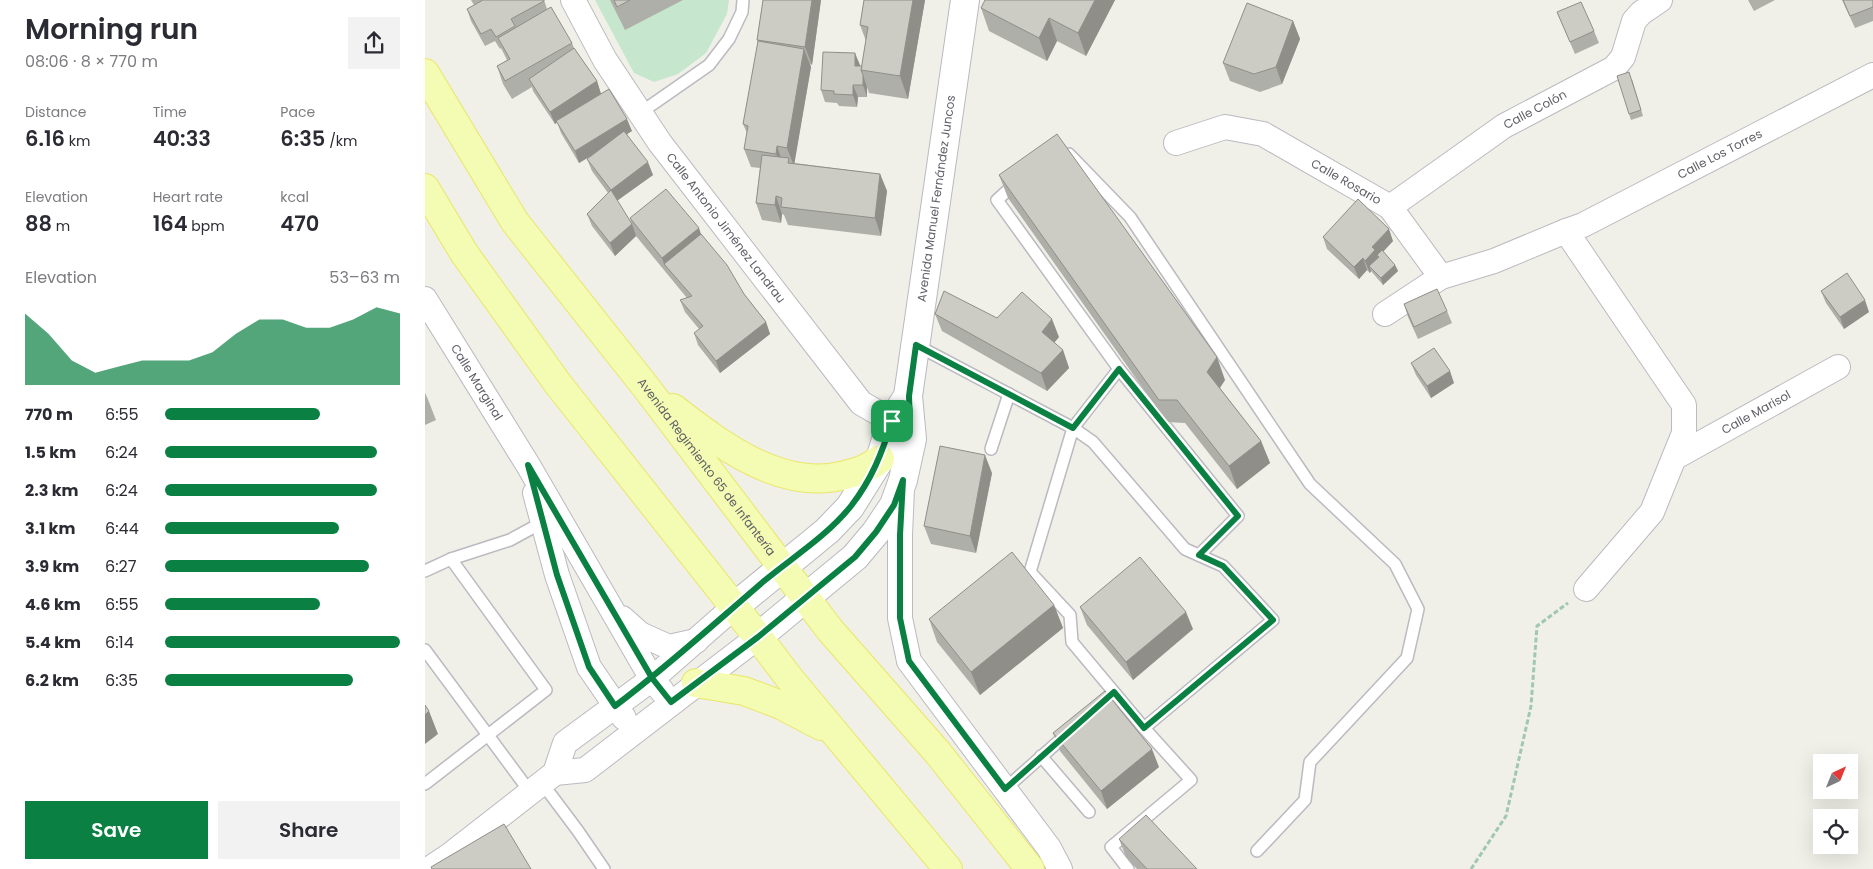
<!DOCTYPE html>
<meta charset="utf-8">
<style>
:root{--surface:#fff;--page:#f2f2f3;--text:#2b2b33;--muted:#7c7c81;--accent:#0b8043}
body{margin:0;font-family:Poppins,sans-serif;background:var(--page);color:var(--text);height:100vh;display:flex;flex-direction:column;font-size:19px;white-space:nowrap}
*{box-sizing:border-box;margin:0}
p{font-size:16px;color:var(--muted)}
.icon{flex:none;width:28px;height:28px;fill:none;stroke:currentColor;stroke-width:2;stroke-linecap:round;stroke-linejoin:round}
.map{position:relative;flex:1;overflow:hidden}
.drawer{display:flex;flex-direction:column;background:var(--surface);width:425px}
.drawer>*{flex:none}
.needle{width:32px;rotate:43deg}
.controls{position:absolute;left:1388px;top:754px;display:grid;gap:10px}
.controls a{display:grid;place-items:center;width:45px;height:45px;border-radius:0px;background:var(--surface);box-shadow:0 5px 20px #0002;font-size:25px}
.pin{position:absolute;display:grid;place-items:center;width:42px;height:42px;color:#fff;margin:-21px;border-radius:10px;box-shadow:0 2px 8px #0006}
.round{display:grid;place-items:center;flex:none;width:52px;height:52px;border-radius:0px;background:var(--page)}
.head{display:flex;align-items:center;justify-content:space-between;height:85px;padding:0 25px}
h1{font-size:28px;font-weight:600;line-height:38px}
.metrics{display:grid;grid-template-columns:repeat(3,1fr);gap:8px;height:85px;padding:5px 25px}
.metrics div{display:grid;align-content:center}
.metrics b{font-size:21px;font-weight:600}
.metrics small{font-size:14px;font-weight:400}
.metrics p{font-size:14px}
.chart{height:140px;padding:10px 25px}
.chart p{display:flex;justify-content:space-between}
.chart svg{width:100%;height:90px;margin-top:5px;fill:var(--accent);opacity:.7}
.cta{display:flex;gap:10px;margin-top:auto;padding:10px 25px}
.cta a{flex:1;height:58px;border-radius:0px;background:var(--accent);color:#fff;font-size:20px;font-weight:600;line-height:58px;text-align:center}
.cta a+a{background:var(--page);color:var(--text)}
ul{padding:0 25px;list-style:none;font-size:16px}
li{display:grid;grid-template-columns:80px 60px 1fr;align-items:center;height:38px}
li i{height:12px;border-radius:6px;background:var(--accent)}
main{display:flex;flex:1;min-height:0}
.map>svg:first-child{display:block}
.green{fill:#c6e6ce}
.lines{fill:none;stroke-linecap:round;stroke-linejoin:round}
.lane-casing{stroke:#babac0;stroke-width:14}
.street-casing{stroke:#babac0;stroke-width:26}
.secondary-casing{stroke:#b9bac0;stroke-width:30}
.primary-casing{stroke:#eae667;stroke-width:30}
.path{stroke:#a0c6b4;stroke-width:3;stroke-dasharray:5 2.5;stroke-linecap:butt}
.lane{stroke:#fff;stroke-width:11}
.street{stroke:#fff;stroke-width:24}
.secondary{stroke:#fff;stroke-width:28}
.primary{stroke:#f4fbb2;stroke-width:28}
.wall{fill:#afafa9}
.shaded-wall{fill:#8f8e89}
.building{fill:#cccbc4;stroke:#8f8e89}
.route-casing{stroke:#fff;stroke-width:10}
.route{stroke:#0b8043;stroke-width:6}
.labels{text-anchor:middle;stroke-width:4;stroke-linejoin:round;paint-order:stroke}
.street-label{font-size:12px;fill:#5f6067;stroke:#fff}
</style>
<main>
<section class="drawer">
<div class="head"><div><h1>Morning run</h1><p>08:06 · 8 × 770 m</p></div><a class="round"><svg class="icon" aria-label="share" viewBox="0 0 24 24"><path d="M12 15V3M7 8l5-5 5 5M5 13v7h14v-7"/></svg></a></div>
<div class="metrics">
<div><p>Distance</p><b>6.16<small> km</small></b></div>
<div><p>Time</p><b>40:33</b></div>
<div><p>Pace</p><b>6:35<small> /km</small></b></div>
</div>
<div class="metrics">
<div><p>Elevation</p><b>88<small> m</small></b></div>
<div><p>Heart rate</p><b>164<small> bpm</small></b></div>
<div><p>kcal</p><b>470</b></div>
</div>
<div class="chart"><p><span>Elevation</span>53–63 m</p>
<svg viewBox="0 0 160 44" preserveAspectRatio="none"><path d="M0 44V9L10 19L20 32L30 38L40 35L50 32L60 32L70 32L80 28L90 19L100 12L110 12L120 16L130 16L140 12L150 6L160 9V44z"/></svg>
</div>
<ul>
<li><b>770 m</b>6:55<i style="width:66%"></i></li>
<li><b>1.5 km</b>6:24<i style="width:90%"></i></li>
<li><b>2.3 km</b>6:24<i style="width:90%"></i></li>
<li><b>3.1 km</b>6:44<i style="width:74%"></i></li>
<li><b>3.9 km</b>6:27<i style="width:87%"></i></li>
<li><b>4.6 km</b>6:55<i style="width:66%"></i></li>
<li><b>5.4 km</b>6:14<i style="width:100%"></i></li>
<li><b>6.2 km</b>6:35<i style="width:80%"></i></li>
</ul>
<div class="cta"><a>Save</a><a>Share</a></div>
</section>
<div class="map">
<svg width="1448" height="869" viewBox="0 0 1448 869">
<rect width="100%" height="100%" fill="#f0f0e8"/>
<path class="green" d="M170 0H304L302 14 281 53 253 74 229 82 209 73Z"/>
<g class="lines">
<defs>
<g id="lane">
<path d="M215 113 284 65 304 39 317 12 318 0"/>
<path d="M644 154 705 217 885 484 970 564 993 609 982 658 885 762 880 800 832 851"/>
<path d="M592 182 572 200 694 369 813 516 774 555"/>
<path d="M491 345 648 428 668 442 760 549 798 566 848 620 719 728 647 642 645 615 605 572 648 428 694 369"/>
<path d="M566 449 584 394"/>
<path d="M0 571 26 559 85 540 118 522"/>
<path d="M0 650 105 792"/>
<path d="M616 756 664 812"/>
<path d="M117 783 153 831 179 869"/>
<path d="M0 784 121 690 26 559"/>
<path d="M580 789 643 733"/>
<path d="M703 869 686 847 766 780 719 728"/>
</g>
<g id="street">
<path id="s1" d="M148 0 180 60 235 143 436 403 467 421 485 425"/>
<path id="s2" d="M751 143 800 127 838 134 965 207 1016 277"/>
<path id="s3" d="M965 207 1079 126 1189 68 1198 57 1209 21 1216 13 1235 0"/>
<path id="s4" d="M1141 231 1158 225 1448 75"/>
<path id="s5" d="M0 299 103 465 227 679 237 691"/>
<path d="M960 314 1016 277 1069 261 1141 231 1259 405V433L1227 512 1161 589"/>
<path id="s6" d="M1249 458 1413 367"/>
<path d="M477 489 475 535V618L484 661 624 848 635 869"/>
<path d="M110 493 132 575 164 667 199 718"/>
<path d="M309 607 227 679 140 743 130 773 160 770 333 637"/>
<path d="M197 618 215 634 244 647 271 641"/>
<path d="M4 869 25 855 130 773"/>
</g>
<g id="secondary">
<path d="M309 607 402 531 425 507 455 459 467 421 483 396"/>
<path id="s7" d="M333 637 430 557 451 532 469 505 478 480 487 439 483 396 540 0"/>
</g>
<g id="primary">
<path id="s8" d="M0 73 90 222 220 386 405 630 513 753 605 869"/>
<path d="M0 188 39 253 133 384 333 637 365 679 523 869"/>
<path d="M248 408C296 445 357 492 420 475 435 471 443 469 455 459"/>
<path d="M271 683 319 691 356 705 396 726"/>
</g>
</defs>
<use href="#lane" class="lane-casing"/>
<use href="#street" class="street-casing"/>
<use href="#secondary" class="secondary-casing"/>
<use href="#primary" class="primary-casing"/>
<path class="path" d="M1046 869 1081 816 1106 706 1112 626 1143 603"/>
<use href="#lane" class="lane"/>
<use href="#street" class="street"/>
<use href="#secondary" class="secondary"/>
<use href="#primary" class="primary"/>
</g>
<g class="wall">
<path d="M46 0H119L122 9 147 43 149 48 172 81 176 94 207 131 202 134 228 175 192 201 207 224 205 218 276 234 319 294 341 322 345 334 295 373 273 345 269 333 274 329 260 312 255 300 262 298 211 236 190 256 167 226 162 214 183 193 167 171 162 159 167 155 154 163 136 133 132 122 130 124 108 91 107 87 87 99 78 84 72 66 82 60 76 48 75 49 70 41 60 46 46 21 42 9 49 5Z"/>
<path d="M185 0H258L200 30Z"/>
<path d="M338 0H396L387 65 385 64 386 67 369 163 455 174 462 191 456 236 363 225 359 215 357 214 356 223 337 220 331 203 335 168 326 167 319 149 322 133 318 124 333 42 332 40Z"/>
<path d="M439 0H500L483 99 444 93 442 87V97H433L432 107 414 106 412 103 400 102 396 90 435 65V66H437L441 41 435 25Z"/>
<path d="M560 0H690L661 56 632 41 622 61 564 31 556 8Z"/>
<path d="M1323 0H1350L1329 11Z"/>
<path d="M1417 0H1448V21L1430 28Z"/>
<path d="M1132 12 1169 31 1174 43 1150 54Z"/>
<path d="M868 21 875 39 857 84 835 92 805 81 798 63Z"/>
<path d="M1207 79 1218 116 1206 120 1204 114Z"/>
<path d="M574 175 800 380 795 388 836 441 845 463 812 489 760 423 742 422 583 198Z"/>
<path d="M898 237 968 241 958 252 970 265 973 271 958 285 946 271 945 273 942 270 934 279 902 249Z"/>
<path d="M1396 291 1444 312 1419 329 1401 303Z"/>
<path d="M979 304 1022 311 1027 323 993 339 983 317Z"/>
<path d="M510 314 572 318 634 337 629 343 638 350 644 368 622 391 517 331Z"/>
<path d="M986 363 1029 383 1006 398 991 375Z"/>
<path d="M0 393 2 397 11 420 0 425Z"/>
<path d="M567 473 551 553 506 544 499 526Z"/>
<path d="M629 605 638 628 555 695 512 642 504 619Z"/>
<path d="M655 607 768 629 708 680 662 625Z"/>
<path d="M628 733 734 767 682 809 635 751Z"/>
<path d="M694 839 772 869H712L701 857Z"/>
</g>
<g class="shaded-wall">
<path d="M387 0H396L387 65 380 47Z"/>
<path d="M488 0H500L483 99 475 76Z"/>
<path d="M670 0H690L661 56 653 33Z"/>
<path d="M624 18 632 41 622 61 614 38Z"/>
<path d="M868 21 875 39 857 84 851 67Z"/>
<path d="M379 49 386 67 369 166 362 148Z"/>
<path d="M430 53 435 65 434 78 430 66Z"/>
<path d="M438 75 442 87V97L438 85Z"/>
<path d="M172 81 176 94 130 124 125 112Z"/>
<path d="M428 85 433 97 432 107 428 95Z"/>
<path d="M202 119 207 131 154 163 150 151Z"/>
<path d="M352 146 358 164 357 172 351 154Z"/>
<path d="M223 162 228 175 190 202 186 190Z"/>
<path d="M455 174 462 191 456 236 450 218Z"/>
<path d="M351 196 357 214 356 223 350 205Z"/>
<path d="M207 224 211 236 190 256 185 243Z"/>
<path d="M274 228 280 246 239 264 237 258Z"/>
<path d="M964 229 968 241 953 257 952 256 955 263 944 266 946 271 945 273 940 261 947 247Z"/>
<path d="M938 258 942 270 934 279 929 267Z"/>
<path d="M970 265 973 271 958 285 956 278Z"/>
<path d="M1440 300 1444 312 1419 329 1415 317Z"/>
<path d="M627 319 634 337 623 350 617 332Z"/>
<path d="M341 322 345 334 295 373 291 361Z"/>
<path d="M638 350 644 368 622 391 616 373Z"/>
<path d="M792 357 800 380 790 395 782 372Z"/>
<path d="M1025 371 1029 383 1006 398 1002 386Z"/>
<path d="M836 441 845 463 812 489 804 466Z"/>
<path d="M560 455 567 473 551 553 545 536Z"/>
<path d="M629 605 638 628 555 695 546 672Z"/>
<path d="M761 612 768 629 708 680 701 662Z"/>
<path d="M4 711 13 734 0 744V715Z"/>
<path d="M727 749 734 767 682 809 676 791Z"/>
</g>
<g class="building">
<path d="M58 0H119V1L86 19 90 26 71 37 66 29 56 34 42 9Z"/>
<path d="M189 0H205L192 7Z"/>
<path d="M338 0H387L380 47 332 40Z"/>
<path d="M439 0H488L475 76 436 70 443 27 435 25Z"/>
<path d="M560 0H670L653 33 624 18 614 38 556 8Z"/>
<path d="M1418 0H1448V7L1425 16Z"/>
<path d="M1156 2 1169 31 1145 42 1132 12Z"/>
<path d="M822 3 868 21 851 67 829 74 798 63Z"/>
<path d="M126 7 147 43 80 81 72 66 85 59 73 38Z"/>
<path d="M333 41 379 49 362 148 352 146 351 154 319 149 323 126 318 124Z"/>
<path d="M149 48 172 81 125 112 104 79Z"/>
<path d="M398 52 430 53V66H437L436 70 438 75V85H428V95L409 94V91L396 90Z"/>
<path d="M1204 72 1216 110 1204 114 1192 76Z"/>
<path d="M184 89 202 119 150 151 131 121Z"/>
<path d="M199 131 223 162 186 190 162 159Z"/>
<path d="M632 134 792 357 782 372 836 441 804 466 752 400H734L574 175Z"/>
<path d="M337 155 364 158 363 163 455 174 450 218 356 207 357 198 351 196 350 205 331 203Z"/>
<path d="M241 189 274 228 237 258 205 218Z"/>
<path d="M186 190 207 224 185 243 162 214Z"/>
<path d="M933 199 964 229 947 247 950 250 940 261 938 258 929 267 898 237Z"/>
<path d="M276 234 302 265 319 294 341 322 291 361 269 333 278 326 255 300 267 296 239 264Z"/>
<path d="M957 250 970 265 956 278 944 266 954 257 952 255Z"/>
<path d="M1422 273 1440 300 1415 317 1396 291Z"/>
<path d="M1012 289 1022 311 989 327 979 304Z"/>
<path d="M519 291 572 318 597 292 627 319 617 332 638 350 616 373 510 314Z"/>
<path d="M1009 348 1025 371 1002 386 986 363Z"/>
<path d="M515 446 560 455 545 536 499 526Z"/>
<path d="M587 552 629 605 546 672 504 619Z"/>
<path d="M715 557 761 612 701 662 655 607Z"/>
<path d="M680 691 727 749 676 791 628 733Z"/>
<path d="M0 705 4 711 0 715Z"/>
<path d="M721 815 772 869H722L694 839Z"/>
<path d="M79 824 106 869H7L6 867Z"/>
</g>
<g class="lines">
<defs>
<path id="route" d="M467 421C457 453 447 479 426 506 402 536 368 557 339 581 290 623 242 667 190 706L164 667 132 575 103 465 227 678 246 702 333 637 430 557 451 532 469 505 478 480 475 535V618L484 661 580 789 689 692 719 728 848 620 798 566 774 555 813 516 694 369 648 428 491 345 484 396 485 425 467 421"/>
</defs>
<use href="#route" class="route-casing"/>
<use href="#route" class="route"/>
</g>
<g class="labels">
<g class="street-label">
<text dy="4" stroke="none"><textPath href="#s3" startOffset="175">Calle Colón</textPath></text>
<text dy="4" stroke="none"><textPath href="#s4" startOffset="172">Calle Los Torres</textPath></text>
<text dy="4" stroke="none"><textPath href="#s2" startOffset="186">Calle Rosario</textPath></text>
<text dy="4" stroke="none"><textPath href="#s7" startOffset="502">Avenida Manuel Fernández Juncos</textPath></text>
<text dy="4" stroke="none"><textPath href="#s1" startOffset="275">Calle Antonio Jiménez Landrau</textPath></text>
<text dy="4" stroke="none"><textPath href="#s5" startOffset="98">Calle Marginal</textPath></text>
<text dy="4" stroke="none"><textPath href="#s6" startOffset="94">Calle Marisol</textPath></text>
<text dy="4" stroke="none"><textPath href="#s8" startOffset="485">Avenida Regimiento 65 de Infantería</textPath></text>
</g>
</g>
</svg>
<div class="controls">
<a><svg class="needle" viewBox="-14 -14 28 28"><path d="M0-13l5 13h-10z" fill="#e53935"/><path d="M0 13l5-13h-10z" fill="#7c7c81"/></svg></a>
<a><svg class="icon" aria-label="locate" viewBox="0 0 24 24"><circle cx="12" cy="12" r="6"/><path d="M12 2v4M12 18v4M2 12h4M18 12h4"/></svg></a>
</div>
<div class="pin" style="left:467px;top:421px;background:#1e9e55"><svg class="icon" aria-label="arrive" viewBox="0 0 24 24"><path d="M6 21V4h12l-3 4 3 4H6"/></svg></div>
</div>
</main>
